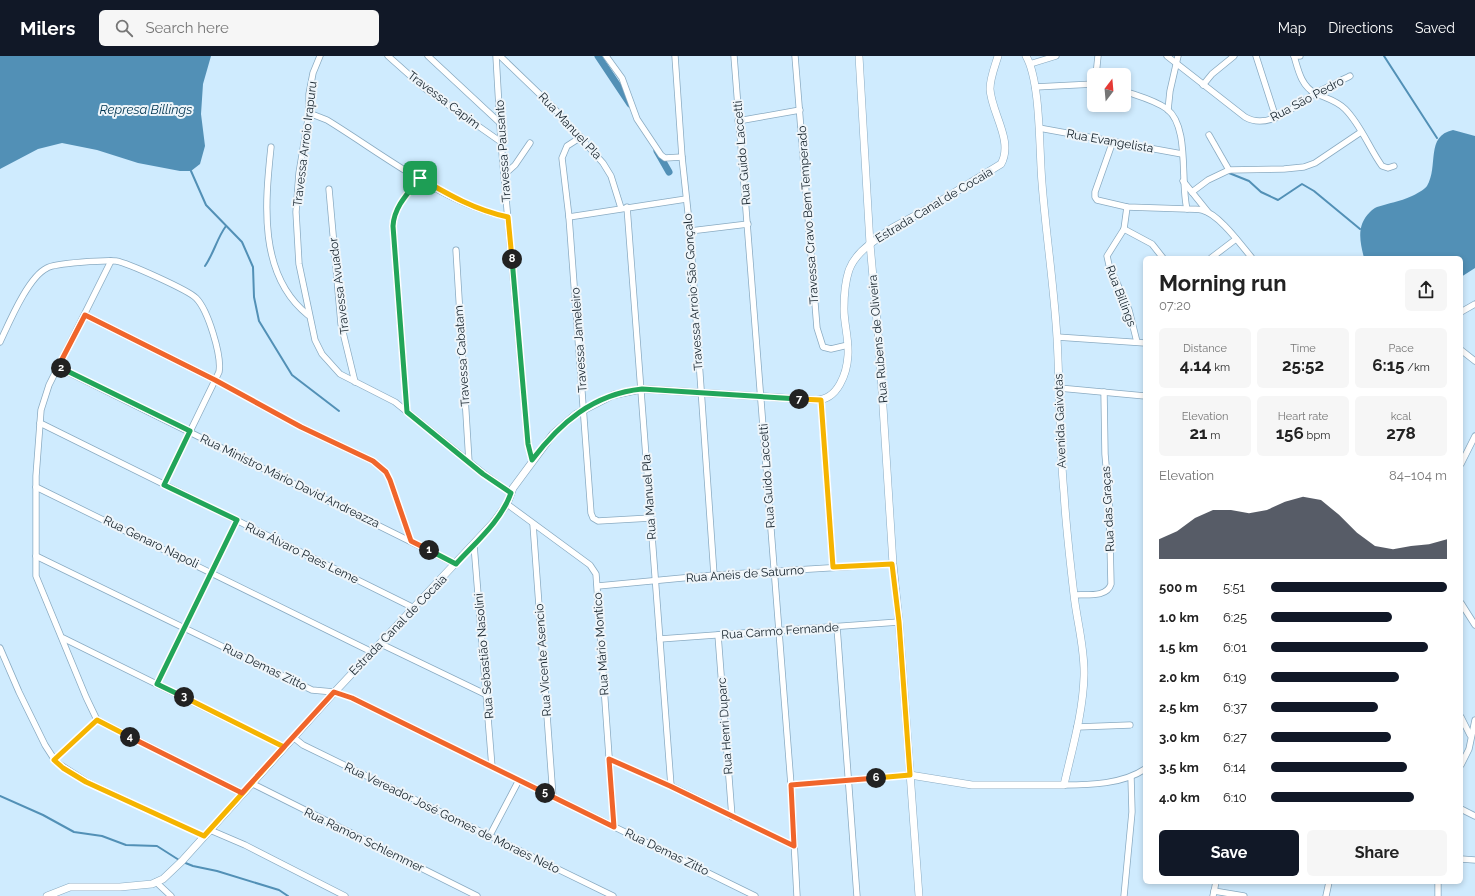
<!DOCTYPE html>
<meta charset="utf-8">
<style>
:root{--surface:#fff;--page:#f6f6f6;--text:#222;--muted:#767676;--accent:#111827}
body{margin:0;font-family:Raleway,sans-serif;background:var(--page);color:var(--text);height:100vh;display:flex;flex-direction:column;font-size:15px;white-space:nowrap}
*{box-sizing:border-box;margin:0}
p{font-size:13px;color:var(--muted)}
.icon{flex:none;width:22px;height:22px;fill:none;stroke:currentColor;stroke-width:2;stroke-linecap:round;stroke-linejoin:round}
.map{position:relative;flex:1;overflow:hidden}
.panel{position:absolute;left:1143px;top:200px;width:320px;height:628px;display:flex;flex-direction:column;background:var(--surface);border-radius:6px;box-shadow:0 2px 6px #0003}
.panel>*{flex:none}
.needle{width:26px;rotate:16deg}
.fabs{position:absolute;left:1087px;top:12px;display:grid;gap:8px}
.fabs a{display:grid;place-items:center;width:44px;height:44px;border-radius:6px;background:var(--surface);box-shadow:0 2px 6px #0003;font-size:20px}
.pin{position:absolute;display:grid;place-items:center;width:34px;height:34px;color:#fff;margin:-17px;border-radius:8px;box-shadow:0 2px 6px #0006}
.km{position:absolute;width:20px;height:20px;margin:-10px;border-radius:50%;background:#222;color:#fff;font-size:11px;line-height:20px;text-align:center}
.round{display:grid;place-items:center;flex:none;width:42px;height:42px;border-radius:6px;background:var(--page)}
.summary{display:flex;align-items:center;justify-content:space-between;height:68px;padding:0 16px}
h1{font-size:22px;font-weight:700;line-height:30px}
.metrics{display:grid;grid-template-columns:repeat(3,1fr);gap:6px;height:68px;padding:4px 16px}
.metrics div{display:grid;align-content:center;border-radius:6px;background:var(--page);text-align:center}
.metrics b{font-size:17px;font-weight:700}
.metrics small{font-size:11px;font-weight:400}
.metrics p{font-size:11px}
.chart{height:112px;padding:8px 16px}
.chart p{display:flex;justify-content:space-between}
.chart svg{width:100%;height:72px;margin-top:4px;fill:var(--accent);opacity:.7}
.action{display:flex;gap:8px;margin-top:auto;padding:8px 16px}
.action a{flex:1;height:46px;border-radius:6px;background:var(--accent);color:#fff;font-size:16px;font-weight:700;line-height:46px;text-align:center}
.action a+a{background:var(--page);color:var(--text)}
ul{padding:0 16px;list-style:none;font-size:13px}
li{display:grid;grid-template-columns:64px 48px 1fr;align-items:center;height:30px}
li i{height:10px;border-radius:5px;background:var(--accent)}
header{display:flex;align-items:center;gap:24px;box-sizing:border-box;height:56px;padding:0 20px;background:var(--accent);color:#fff}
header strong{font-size:19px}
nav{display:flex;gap:22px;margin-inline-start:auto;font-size:14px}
.search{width:280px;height:36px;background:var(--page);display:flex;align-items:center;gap:10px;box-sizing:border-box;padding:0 14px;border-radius:6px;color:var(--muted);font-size:15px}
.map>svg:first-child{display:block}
.water{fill:#5290b6}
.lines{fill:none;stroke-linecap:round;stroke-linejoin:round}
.stream{stroke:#5290b6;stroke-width:2}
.canal{stroke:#5290b6;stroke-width:7}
.minor-casing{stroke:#8aabc2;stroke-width:7}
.tertiary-casing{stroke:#8aabc2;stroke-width:8}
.secondary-casing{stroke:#8aabc2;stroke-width:8}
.minor{stroke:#fff;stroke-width:5.5}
.tertiary{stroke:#fff;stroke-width:7}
.secondary{stroke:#fff;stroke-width:7}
.split-1-casing{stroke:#fff;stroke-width:8}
.split-2-casing{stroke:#fff;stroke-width:8}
.split-3-casing{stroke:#fff;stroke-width:8}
.split-4-casing{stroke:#fff;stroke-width:8}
.split-5-casing{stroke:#fff;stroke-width:8}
.split-6-casing{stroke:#fff;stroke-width:8}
.split-7-casing{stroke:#fff;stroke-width:8}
.split-8-casing{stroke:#fff;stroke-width:8}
.split-9-casing{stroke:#fff;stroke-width:8}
.split-1{stroke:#22a559;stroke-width:5}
.split-2{stroke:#f0652b;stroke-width:5}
.split-3{stroke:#22a559;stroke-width:5}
.split-4{stroke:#f5b400;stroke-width:5}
.split-5{stroke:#f0652b;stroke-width:5}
.split-6{stroke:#f0652b;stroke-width:5}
.split-7{stroke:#f5b400;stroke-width:5}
.split-8{stroke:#22a559;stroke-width:5}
.split-9{stroke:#f5b400;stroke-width:5}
.labels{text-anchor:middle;stroke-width:4;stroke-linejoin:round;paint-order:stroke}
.street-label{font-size:12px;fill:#14212a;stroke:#eef5fa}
.water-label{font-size:13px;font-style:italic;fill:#003550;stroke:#eef5fa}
</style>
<header>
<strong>Milers</strong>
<div class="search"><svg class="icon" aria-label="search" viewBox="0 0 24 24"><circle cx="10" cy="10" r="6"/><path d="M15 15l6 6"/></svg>Search here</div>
<nav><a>Map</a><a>Directions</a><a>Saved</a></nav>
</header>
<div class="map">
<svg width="1475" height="840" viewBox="0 0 1475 840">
<rect width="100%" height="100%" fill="#cfebfe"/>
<g class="water">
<path d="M0 0H211L203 28 201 58 205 90 200 108 191 115H180L138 107 97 94 62 87 38 93 0 113Z"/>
<path d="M1453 74 1475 80V212L1461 221V202H1364C1360 185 1356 170 1370 156 1372 154 1374 152 1377 151 1389 147 1399 146 1412 140 1416 138 1424 134 1427 130 1439 110 1425 80 1453 74Z"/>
</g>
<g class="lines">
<g class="stream">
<path d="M1384 0 1437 82"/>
<path d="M191 115 206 149 242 186 253 211 254 241 259 265 292 319 339 355"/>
<path d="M1229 117 1249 125 1261 136 1278 144 1302 128 1314 135 1360 173"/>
<path d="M205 210C214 197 217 182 226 170"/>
<path d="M0 740 43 759 74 776 102 780 126 789 157 790 179 804"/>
<path d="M183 806 193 810 217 815 279 834 288 840"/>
</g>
<g class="canal">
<path d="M598 0 630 48"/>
<path d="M657 95 669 116"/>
</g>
<defs>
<g id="minor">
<path d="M320 0 313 17 309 38V57L299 117 296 156 299 208 315 284 322 298 340 318 395 346 483 417 511 437"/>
<path d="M388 0 424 32 501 86"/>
<path d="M428 0 500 67"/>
<path d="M496 0 501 86 528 388 532 404"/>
<path d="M500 0 552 50 603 107 611 120 621 152"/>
<path d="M606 0 622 22 637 63 661 99 665 102 682 101"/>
<path d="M675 0 682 101 690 175 714 519"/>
<path d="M734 0 791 729 797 840"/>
<path d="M795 0 817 272 823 291 831 293 848 289"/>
<path d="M1167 0 1245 61C1269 75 1296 49 1316 37 1327 31 1338 26 1350 20"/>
<path d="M1256 0 1276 62"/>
<path d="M1294 0C1298 13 1301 30 1315 37 1325 42 1336 44 1345 53 1361 69 1369 92 1382 110L1388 112 1394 110"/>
<path d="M1294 0H1300"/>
<path d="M1030 8 1056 0"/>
<path d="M1096 19 1098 0"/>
<path d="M1203 29 1212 18 1234 0"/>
<path d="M1035 31 1094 28"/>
<path d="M1124 35C1138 40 1155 44 1167 53 1190 71 1180 125 1187 153 1192 153 1197 153 1202 154 1219 158 1241 189 1252 202"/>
<path d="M1168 54 1170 35 1178 0"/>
<path d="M309 57 327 64C381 97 446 149 508 161"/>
<path d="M738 65 800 54"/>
<path d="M1039 72 1182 98"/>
<path d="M1209 79 1229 114"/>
<path d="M581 81 567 90 562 102 569 161 591 457 593 462 598 465 651 462"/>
<path d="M1113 85 1095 136V141L1097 144 1127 151 1187 153"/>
<path d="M271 91C265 147 258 219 308 259"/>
<path d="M505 118 515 109 530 87"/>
<path d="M1183 125 1208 156"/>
<path d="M329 133 341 268 355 326"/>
<path d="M1192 136 1208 124 1229 114 1284 113 1304 111 1315 107 1361 76"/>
<path d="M627 151 671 730"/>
<path d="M1127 151 1124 173 1107 200 1109 209 1129 254 1137 286"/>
<path d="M569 161 686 143"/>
<path d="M1124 173 1152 188 1163 202"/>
<path d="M690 175 748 168"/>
<path d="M456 194 469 406"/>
<path d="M1211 202 1236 183"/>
<path d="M111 205 49 329 41 354 36 420V520L86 641 97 664 242 737"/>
<path d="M1461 256 1475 248"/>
<path d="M85 259 215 324 301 371 373 405 386 416 390 424 411 485"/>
<path d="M1057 281 1145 287"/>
<path d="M0 286C9 267 28 221 47 212 55 207 106 204 116 205 128 207 188 234 196 242 208 254 222 300 219 316L164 429"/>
<path d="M1461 294 1475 305"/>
<path d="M58 311 456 508"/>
<path d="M1059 332 1145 340"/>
<path d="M821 344 833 511"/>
<path d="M407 356 393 170C394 151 408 137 420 122"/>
<path d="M40 367 414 552"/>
<path d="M1461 408 1475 380"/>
<path d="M36 431 372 596"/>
<path d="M507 448 590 509 596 518 614 771"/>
<path d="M533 468 553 741"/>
<path d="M474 489 492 711"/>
<path d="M36 500 312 634 334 636 352 642 755 840"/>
<path d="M598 530 714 519 893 508"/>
<path d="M1074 539C1086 538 1107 542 1111 528L1109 443 1105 398 1104 336"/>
<path d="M1461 547 1475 569"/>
<path d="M837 571 857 840"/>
<path d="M718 579 732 761"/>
<path d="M63 582 284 691"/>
<path d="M660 583 899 566"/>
<path d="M381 588 487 639"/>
<path d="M0 592 19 636 45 689 56 706 87 726 204 780"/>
<path d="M157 628 237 464"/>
<path d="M1461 661 1470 679"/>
<path d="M1077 671 1130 669"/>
<path d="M293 681 303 689 613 840"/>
<path d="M609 703 671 730 794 790"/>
<path d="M54 704 97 664"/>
<path d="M1461 709 1469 693 1475 664"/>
<path d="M251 727 477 840"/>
<path d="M791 729 910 719"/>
<path d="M1064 729C1090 729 1123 728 1145 713"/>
<path d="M1461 753 1475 760"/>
<path d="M210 774 245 789 345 840"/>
<path d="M490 779 519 724"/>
<path d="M1461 803 1475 804"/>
<path d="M156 826 171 840"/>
<path d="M1438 826V840"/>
<path d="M1214 835 1244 840"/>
<path d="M1124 840 1132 756 1131 721"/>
<path d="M1213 840 1216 826"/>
<path d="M1326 840 1329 826"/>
</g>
<g id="tertiary">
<path d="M859 0 870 188"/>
<path d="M870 188 892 172 929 152 1001 108C1014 85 991 56 990 33 990 22 995 10 998 0"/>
<path d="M910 719 972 729H1064C1072 693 1083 657 1084 620 1085 593 1077 566 1074 539 1070 505 1066 471 1064 437 1059 385 1060 333 1057 282 1054 230 1046 179 1042 127 1039 95 1041 26 1026 0"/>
</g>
<g id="secondary">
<path d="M870 188 879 288 893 508 899 566 919 840"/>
<path d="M47 840 70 831H120L152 828 163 823 182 805 329 642 493 467 507 448 513 432 553 378 576 358 613 339 642 333 816 344C838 344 847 317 848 299 849 283 844 268 844 253 844 240 845 226 849 214 853 203 861 195 870 188"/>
</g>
</defs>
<use href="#minor" class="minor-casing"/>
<use href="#tertiary" class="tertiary-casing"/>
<use href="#secondary" class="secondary-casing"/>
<use href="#minor" class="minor"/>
<use href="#tertiary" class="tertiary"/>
<use href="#secondary" class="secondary"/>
</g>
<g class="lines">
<defs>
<path id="split-1" d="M420 122C408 137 394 151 393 170L407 356 483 418 511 437C501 465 476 486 456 508L429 494"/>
<path id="split-2" d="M61 312 58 311 85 259 215 324 301 371 373 405 386 416 390 424 411 485 429 494"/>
<path id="split-3" d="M61 312 190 375 164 429 237 464 157 628 184 641"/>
<path id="split-4" d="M130 681 97 664 54 704 63 712 86 726 204 780 284 691 184 641"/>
<path id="split-5" d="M130 681 242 737 334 636 352 642 545 737"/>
<path id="split-6" d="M545 737 614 771 609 703 670 730 794 790 791 729 876 722"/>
<path id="split-7" d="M799 343 821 344 833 511 892 508 899 566 910 719 876 722"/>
<path id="split-8" d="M512 203 528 388 532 404C560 367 593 338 642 333L799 343"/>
<path id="split-9" d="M420 122C449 139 475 154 508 161L512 203"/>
</defs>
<use href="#split-1" class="split-1-casing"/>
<use href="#split-2" class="split-2-casing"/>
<use href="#split-3" class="split-3-casing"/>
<use href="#split-4" class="split-4-casing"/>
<use href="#split-5" class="split-5-casing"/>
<use href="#split-6" class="split-6-casing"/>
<use href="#split-7" class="split-7-casing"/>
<use href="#split-8" class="split-8-casing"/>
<use href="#split-9" class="split-9-casing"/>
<use href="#split-1" class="split-1"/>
<use href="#split-2" class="split-2"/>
<use href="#split-3" class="split-3"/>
<use href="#split-4" class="split-4"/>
<use href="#split-5" class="split-5"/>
<use href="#split-6" class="split-6"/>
<use href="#split-7" class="split-7"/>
<use href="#split-8" class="split-8"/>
<use href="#split-9" class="split-9"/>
</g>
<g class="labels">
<g class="street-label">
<text transform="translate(1307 43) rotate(-28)" y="4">Rua São Pedro</text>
<text transform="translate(444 44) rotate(37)" y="4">Travessa Capim</text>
<text transform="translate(570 70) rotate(47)" y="4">Rua Manuel Pla</text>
<text transform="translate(1110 85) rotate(10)" y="4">Rua Evangelista</text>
<text transform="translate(305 88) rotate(-83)" y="4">Travessa Arroio Irapuru</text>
<text transform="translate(503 95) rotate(-94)" y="4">Travessa Pausanto</text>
<text transform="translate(742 97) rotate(-95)" y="4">Rua Guido Laccetti</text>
<text transform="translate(934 149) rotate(-31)" y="4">Estrada Canal de Cocaia</text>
<text transform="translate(808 159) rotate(-94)" y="4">Travessa Cravo Bem Temperado</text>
<text transform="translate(339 230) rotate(-97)" y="4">Travessa Avuador</text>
<text transform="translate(693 236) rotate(-94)" y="4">Travessa Arroio São Gonçalo</text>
<text transform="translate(1121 240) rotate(69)" y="4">Rua Billings</text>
<text transform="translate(878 283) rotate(-95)" y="4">Rua Rubens de Oliveira</text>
<text transform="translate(579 284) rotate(-94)" y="4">Travessa Jameleiro</text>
<text transform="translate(462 300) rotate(-94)" y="4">Travessa Cabatam</text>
<text transform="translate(1060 365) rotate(-92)" y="4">Avenida Gaivotas</text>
<text transform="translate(767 420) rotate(-94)" y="4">Rua Guido Laccetti</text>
<text transform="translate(290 425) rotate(26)" y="4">Rua Ministro Mário David Andreazza</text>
<text transform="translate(649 441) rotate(-94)" y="4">Rua Manuel Pla</text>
<text transform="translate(1108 453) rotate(-93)" y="4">Rua das Graças</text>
<text transform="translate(151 486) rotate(26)" y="4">Rua Genaro Napoli</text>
<text transform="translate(302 497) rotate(26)" y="4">Rua Álvaro Paes Leme</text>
<text transform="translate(745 518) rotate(-4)" y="4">Rua Anéis de Saturno</text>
<text transform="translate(398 569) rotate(-46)" y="4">Estrada Canal de Cocaia</text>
<text transform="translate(780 575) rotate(-4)" y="4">Rua Carmo Fernande</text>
<text transform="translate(601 588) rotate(-94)" y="4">Rua Mário Montico</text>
<text transform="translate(484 600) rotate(-95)" y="4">Rua Sebastião Nasolini</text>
<text transform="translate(543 604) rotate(-94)" y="4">Rua Vicente Asencio</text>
<text transform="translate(265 611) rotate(26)" y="4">Rua Demas Zitto</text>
<text transform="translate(725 670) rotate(-94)" y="4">Rua Henri Duparc</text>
<text transform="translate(452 762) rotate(26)" y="4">Rua Vereador José Gomes de Moraes Neto</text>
<text transform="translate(364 784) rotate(26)" y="4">Rua Ramon Schlemmer</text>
<text transform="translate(667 796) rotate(26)" y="4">Rua Demas Zitto</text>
</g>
<g class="water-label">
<text x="146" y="58">Represa Billings</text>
</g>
</g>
</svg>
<div class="fabs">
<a><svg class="needle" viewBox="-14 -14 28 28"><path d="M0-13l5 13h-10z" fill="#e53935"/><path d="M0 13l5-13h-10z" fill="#767676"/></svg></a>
</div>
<div class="pin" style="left:420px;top:122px;background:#1e9e55"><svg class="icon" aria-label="arrive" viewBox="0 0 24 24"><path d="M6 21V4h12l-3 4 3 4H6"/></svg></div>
<b class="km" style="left:429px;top:494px">1</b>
<b class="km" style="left:61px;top:312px">2</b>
<b class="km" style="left:184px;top:641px">3</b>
<b class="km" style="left:130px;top:681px">4</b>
<b class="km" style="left:545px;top:737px">5</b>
<b class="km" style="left:876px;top:722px">6</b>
<b class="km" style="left:799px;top:343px">7</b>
<b class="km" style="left:512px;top:203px">8</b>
<section class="panel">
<div class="summary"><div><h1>Morning run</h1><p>07:20</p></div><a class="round"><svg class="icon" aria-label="share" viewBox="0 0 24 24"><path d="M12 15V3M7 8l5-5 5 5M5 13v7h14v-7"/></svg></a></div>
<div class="metrics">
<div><p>Distance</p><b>4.14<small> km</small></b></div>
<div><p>Time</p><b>25:52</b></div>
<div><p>Pace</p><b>6:15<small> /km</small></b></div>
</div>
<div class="metrics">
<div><p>Elevation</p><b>21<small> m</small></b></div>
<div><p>Heart rate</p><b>156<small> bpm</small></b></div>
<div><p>kcal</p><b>278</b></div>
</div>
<div class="chart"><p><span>Elevation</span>84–104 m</p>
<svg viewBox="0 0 160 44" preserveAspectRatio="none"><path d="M0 44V32L10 27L20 19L30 14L40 14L50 16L60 14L70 9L80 6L90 8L100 17L110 28L120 36L130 38L140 36L150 35L160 32V44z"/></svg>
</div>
<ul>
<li><b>500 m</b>5:51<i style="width:100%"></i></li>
<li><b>1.0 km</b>6:25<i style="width:69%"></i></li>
<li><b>1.5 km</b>6:01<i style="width:89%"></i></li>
<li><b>2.0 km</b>6:19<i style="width:73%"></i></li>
<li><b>2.5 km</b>6:37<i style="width:61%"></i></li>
<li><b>3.0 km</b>6:27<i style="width:68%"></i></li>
<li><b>3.5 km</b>6:14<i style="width:77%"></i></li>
<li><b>4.0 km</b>6:10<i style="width:81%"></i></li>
</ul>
<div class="action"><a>Save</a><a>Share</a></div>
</section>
</div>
